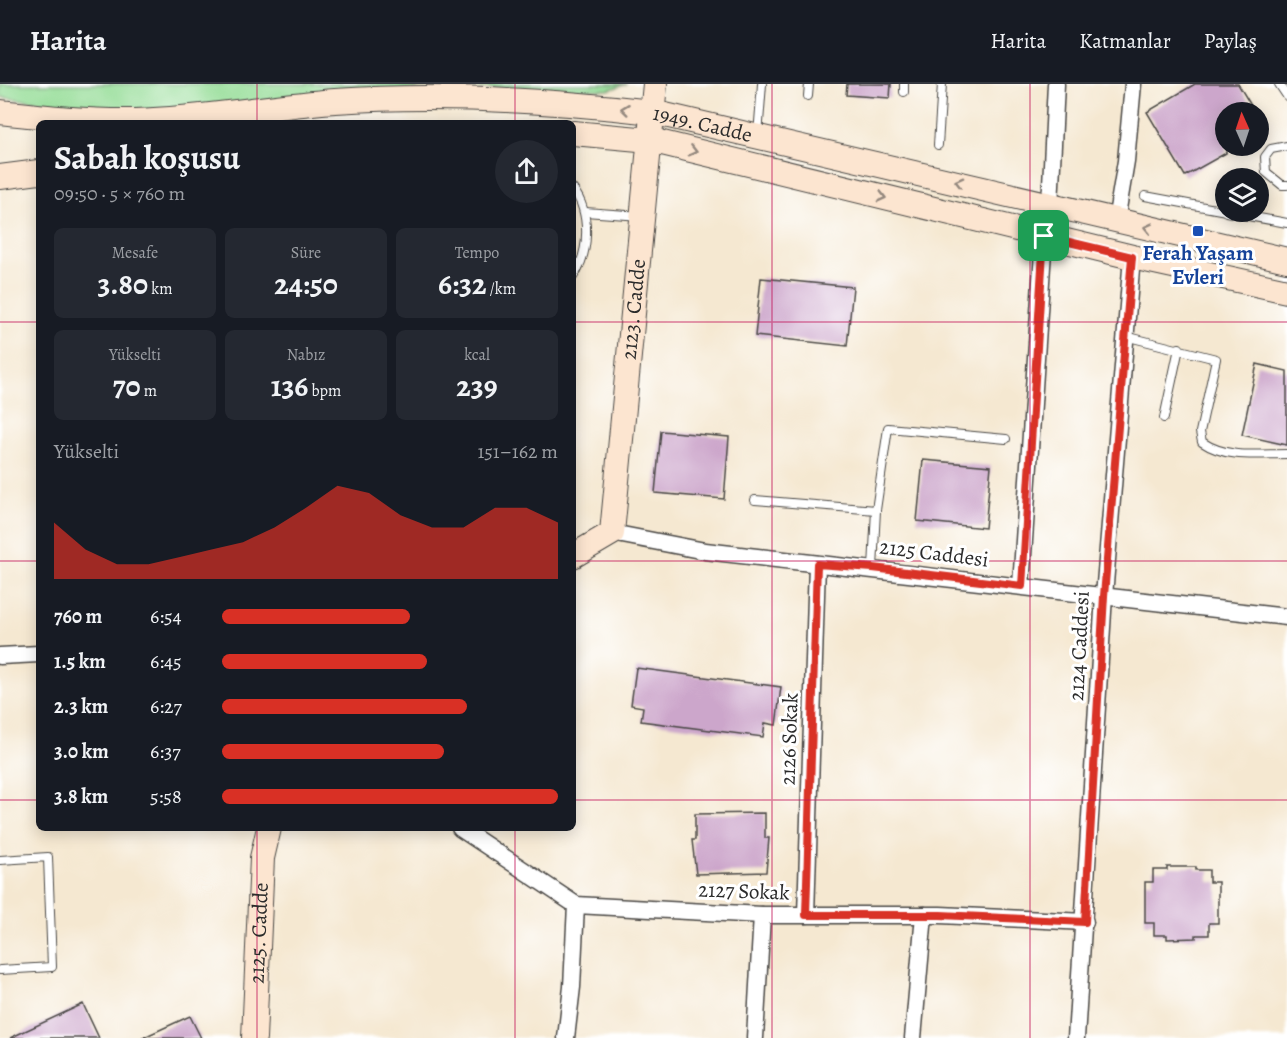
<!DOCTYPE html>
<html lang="tr">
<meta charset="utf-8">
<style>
:root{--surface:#171b24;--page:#242831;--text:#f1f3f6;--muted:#9ea1a6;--line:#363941;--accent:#d93025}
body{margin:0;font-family:Alegreya,serif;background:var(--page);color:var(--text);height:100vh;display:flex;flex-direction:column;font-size:22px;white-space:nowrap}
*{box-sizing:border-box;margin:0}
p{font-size:20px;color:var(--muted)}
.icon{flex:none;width:33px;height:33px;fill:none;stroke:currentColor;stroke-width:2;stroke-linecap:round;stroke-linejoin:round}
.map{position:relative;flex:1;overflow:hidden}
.details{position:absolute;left:36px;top:36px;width:540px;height:711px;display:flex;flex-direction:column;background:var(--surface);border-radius:9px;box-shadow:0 3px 15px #0003}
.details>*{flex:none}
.needle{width:39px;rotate:357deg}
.controls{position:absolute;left:1215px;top:18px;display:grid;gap:12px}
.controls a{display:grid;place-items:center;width:54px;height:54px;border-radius:50%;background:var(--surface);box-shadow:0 3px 15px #0003;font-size:30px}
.pin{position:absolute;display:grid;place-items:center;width:51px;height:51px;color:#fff;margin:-26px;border-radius:12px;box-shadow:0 3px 9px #0006}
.round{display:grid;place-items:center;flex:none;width:63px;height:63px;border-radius:32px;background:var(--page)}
.headline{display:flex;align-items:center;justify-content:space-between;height:102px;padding:0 18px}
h1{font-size:33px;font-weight:700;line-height:45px}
.figures{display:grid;grid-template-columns:repeat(3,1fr);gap:9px;height:102px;padding:6px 18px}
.figures div{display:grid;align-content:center;border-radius:9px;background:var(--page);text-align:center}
.figures b{font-size:30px;font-weight:700}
.figures small{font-size:16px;font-weight:400}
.figures p{font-size:16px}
.chart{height:168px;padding:12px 18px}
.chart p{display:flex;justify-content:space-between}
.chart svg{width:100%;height:108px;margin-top:6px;fill:var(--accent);opacity:.7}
ul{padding:0 18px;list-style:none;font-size:20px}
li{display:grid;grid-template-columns:96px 72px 1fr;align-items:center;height:45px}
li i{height:15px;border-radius:8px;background:var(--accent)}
header{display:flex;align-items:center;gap:36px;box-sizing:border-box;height:84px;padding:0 30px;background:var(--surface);border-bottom:2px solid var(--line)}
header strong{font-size:28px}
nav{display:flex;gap:33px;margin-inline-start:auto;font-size:21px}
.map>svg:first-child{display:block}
.green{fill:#95dd97;stroke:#608461;stroke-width:1.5}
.building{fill:#cca6cb}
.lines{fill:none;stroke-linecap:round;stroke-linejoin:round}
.lane-casing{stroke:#494744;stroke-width:10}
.street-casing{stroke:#494744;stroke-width:19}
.secondary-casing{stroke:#494744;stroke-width:26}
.lane{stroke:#fff;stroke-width:8}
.street{stroke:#fff;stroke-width:16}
.secondary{stroke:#fce5d0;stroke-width:24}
.oneway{stroke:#94887e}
.route-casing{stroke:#fff;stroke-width:12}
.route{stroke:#d93025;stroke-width:8}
.grid{fill:none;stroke:#c2185b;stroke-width:1.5;stroke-opacity:0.55}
.transit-dot{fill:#1a4fb4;stroke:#fff;stroke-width:2}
.labels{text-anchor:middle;stroke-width:6;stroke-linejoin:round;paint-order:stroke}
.street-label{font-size:21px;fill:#2b2b2b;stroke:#fff}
.transit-label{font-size:21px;font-weight:bold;fill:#164399;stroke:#fff}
</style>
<header>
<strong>Harita</strong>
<nav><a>Harita</a><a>Katmanlar</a><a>Paylaş</a></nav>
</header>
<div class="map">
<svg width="1287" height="954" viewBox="0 0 1287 954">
<rect width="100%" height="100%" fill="#fff"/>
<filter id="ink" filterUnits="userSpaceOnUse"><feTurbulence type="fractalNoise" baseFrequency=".0167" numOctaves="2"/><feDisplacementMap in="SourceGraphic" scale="12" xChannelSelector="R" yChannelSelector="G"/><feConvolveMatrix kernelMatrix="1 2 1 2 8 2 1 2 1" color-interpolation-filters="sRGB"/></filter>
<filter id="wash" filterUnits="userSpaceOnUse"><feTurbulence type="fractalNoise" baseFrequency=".008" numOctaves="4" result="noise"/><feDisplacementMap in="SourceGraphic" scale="24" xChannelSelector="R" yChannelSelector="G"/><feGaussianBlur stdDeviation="1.35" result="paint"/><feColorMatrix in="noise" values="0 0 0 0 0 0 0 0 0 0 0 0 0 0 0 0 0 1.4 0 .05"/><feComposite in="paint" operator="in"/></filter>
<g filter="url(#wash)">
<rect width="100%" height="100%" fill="#f5e8d1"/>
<path class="green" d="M0 0H627L608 6 431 3 169 26 90 24 0 13Z"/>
<g id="blocks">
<g class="building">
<path d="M847 0H891L890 14 846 11Z"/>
<path d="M1195 0H1238L1255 28H1226V69L1185 92 1147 28Z"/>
<path d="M761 194 853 203 847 262 755 252Z"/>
<path d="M1257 280 1287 287V361L1242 351Z"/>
<path d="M661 347 729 353 724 415 655 409Z"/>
<path d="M923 376 991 382 985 444 917 437Z"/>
<path d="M636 584 781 603 776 641 765 639 763 653 641 637 643 623 631 621Z"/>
<path d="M765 729V754H769L766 788 696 790 692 756H695V730Z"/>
<path d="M1167 783H1196V786H1209V798H1218V839H1209V851H1196V854L1167 855V851H1154V839H1145V798H1153V786H1167Z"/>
<path d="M83 920 99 954H10Z"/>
<path d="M190 932 201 954H142Z"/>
</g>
</g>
</g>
<g filter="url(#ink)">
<use href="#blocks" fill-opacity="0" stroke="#494744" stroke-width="1.5"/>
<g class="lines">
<defs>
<g id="lane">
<path d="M1279 0 1287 12"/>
<path d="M904 8V0"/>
<path d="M808 12 809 0"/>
<path d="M758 51 762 0"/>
<path d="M938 61 942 0"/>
<path d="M1287 62 1271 65 1265 73 1266 88 1282 101H1287"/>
<path d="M573 105C591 129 590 168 573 193"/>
<path d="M1145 112 1226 127"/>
<path d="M585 128 641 132"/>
<path d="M1226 128 1287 139"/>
<path d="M1125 252 1216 275 1200 348 1202 358C1227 375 1258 370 1287 370"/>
<path d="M1164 334 1179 264"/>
<path d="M755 416 876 426"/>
<path d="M873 484 876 426 888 344 1006 355"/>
<path d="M0 776 48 773 52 883 0 886"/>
</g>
<g id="street">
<path d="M1050 121 1056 0"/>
<path d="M1116 137 1126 77 1133 0"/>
<path d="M612 449 705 467 1287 533"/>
<path d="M1021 502 1044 152"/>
<path d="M0 572 39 570"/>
<path d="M460 744 576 821 762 831H940L1085 838"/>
<path d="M806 831 817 480"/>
<path d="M566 954 572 903 576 821"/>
<path d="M755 954 762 831"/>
<path d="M913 954 924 831"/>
<path d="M1076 954 1104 512 1132 173"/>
</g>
<g id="secondary">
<path id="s1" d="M0 28C45 33 90 38 136 37 203 35 268 22 335 17 440 10 548 16 652 28L1287 176"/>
<path d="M573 49 650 56 1132 173 1287 207"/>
<path d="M0 93 39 88"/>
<path id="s2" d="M573 472 612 449 655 0"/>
<path id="s3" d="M254 954 262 774 269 744"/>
</g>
</defs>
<use href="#lane" class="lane-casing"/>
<use href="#street" class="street-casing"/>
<use href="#secondary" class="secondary-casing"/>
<use href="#lane" class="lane"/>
<use href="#street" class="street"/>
<use href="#secondary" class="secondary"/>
</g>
<defs><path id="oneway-chevron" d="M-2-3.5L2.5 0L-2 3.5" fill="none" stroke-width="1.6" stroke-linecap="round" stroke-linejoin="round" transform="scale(1.5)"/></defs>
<g class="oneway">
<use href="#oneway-chevron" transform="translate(625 25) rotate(-173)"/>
<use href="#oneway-chevron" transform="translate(693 67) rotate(14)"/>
<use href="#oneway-chevron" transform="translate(959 98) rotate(-166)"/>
<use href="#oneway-chevron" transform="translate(882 113) rotate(14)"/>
<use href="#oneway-chevron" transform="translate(1148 144) rotate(-167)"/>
</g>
</g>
<g class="lines" filter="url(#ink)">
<defs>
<path id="route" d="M1044 152 1132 173 1104 512 1085 838 940 831H806L817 480 873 484 1022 502Z"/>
</defs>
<use href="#route" class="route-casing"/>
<use href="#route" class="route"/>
</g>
<path class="grid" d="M257 0V39M515 0V39M772 0V954M1030 0V954M0 238H39M573 238H1287M0 477H39M573 477H1287M0 716H39M573 716H1287M257 744V954M515 744V954"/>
<rect class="transit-dot" x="1192" y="141" width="12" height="12" rx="3"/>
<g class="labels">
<g class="street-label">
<text dy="7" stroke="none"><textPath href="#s1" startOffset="706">1949. Cadde</textPath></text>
<text dy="7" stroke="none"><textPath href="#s2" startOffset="270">2123. Cadde</textPath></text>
<text transform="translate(934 469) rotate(7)" y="7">2125 Caddesi</text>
<text transform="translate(1079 562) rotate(-87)" y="7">2124 Caddesi</text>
<text transform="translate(789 655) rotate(-88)" y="7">2126 Sokak</text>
<text transform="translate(744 807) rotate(2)" y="7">2127 Sokak</text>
<text dy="7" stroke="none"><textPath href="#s3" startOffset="105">2125. Cadde</textPath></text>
</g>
<g class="transit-label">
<text x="1198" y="176">Ferah Yaşam<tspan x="1198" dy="24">Evleri</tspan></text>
</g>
</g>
</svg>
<div class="controls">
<a><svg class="needle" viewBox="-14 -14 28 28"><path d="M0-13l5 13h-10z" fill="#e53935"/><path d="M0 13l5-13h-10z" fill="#9ea1a6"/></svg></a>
<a><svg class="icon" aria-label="layers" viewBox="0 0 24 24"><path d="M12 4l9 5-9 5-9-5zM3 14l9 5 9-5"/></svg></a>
</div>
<div class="pin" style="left:1044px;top:152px;background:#1e9e55"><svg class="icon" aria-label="arrive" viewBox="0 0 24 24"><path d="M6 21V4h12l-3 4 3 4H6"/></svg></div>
<section class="details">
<div class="headline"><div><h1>Sabah koşusu</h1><p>09:50 · 5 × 760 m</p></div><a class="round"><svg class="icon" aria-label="share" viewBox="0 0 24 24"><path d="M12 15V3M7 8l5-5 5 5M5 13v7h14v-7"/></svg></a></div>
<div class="figures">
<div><p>Mesafe</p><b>3.80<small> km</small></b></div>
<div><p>Süre</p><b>24:50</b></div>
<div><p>Tempo</p><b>6:32<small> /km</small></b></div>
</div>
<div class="figures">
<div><p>Yükselti</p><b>70<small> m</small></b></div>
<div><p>Nabız</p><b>136<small> bpm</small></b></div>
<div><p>kcal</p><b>239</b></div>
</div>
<div class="chart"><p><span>Yükselti</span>151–162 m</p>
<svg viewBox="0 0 160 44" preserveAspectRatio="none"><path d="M0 44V21L10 32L20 38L30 38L40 35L50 32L60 29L70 23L80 15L90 6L100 9L110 18L120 23L130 23L140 15L150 15L160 21V44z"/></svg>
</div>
<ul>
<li><b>760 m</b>6:54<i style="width:56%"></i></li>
<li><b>1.5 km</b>6:45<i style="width:61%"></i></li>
<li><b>2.3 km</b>6:27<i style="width:73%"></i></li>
<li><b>3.0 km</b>6:37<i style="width:66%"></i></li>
<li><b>3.8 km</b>5:58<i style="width:100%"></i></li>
</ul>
</section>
</div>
